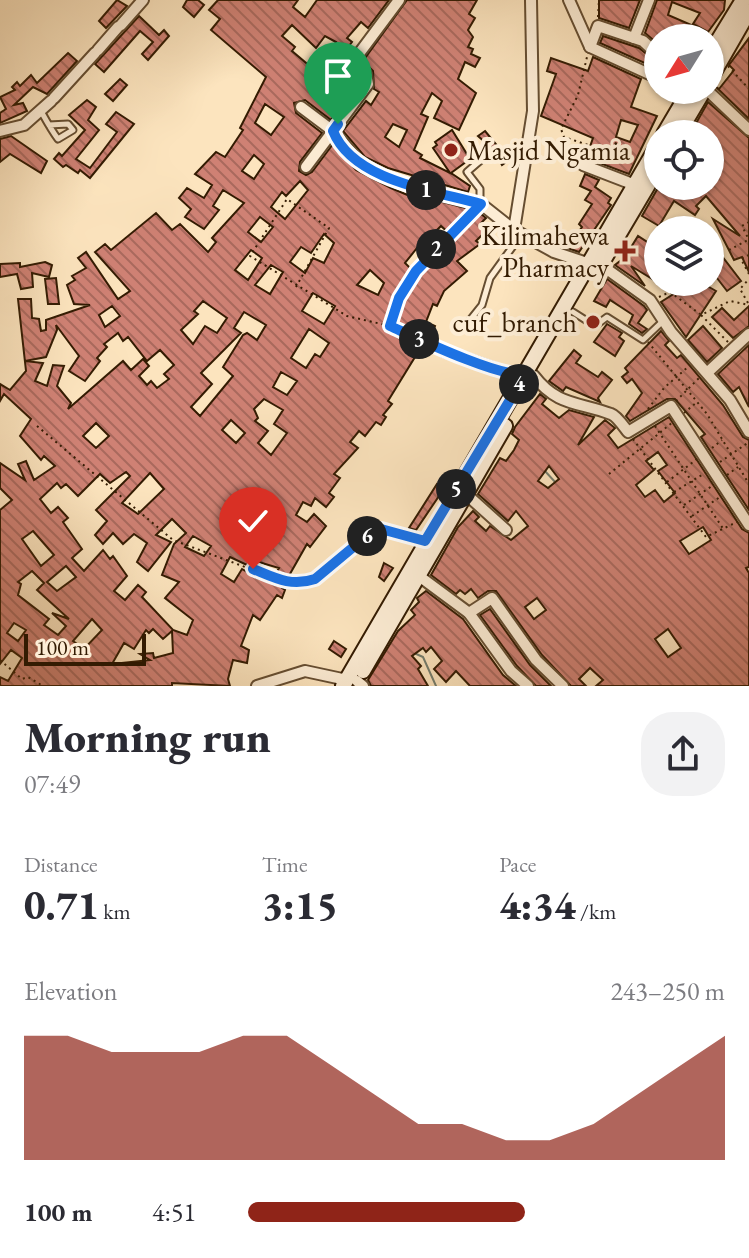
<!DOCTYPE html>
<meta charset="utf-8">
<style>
:root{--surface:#fff;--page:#f2f2f3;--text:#2b2b33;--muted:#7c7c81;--accent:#8f2418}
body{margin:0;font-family:"EB Garamond",serif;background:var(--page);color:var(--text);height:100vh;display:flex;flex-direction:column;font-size:30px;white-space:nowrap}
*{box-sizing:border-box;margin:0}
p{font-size:26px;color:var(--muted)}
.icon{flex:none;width:44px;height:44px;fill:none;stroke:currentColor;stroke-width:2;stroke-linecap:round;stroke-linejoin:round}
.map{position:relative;height:686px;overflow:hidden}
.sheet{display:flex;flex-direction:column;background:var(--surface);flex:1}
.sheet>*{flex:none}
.needle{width:52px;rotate:233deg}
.fabs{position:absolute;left:644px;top:24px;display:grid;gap:16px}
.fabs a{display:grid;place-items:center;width:80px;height:80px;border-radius:50%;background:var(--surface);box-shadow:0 2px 6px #0004;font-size:40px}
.scale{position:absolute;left:24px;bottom:20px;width:122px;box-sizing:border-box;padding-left:8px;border:4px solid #331b02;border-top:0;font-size:22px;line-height:28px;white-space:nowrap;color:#331b02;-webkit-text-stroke:6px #fdedd5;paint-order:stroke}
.pin{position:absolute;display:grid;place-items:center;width:68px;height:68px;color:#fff;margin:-82px -34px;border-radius:50% 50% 50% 0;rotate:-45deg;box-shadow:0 0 8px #0007}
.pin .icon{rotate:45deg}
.km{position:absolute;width:40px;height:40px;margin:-20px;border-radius:50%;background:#222;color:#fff;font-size:22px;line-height:40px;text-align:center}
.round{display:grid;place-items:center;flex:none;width:84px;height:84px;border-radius:32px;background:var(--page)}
.head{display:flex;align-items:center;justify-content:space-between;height:136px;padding:0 24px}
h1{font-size:44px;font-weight:800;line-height:60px}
.figures{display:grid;grid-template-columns:repeat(3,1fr);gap:12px;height:136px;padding:8px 24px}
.figures div{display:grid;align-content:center}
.figures b{font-size:40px;font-weight:800}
.figures small{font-size:22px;font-weight:400}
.figures p{font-size:22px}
.chart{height:224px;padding:16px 24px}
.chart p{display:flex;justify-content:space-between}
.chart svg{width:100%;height:144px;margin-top:8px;fill:var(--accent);opacity:.7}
ul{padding:0 24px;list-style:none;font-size:26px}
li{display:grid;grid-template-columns:128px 96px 1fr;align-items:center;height:60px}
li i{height:20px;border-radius:10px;background:var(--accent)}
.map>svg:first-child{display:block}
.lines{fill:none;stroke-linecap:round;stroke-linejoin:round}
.stream{stroke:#747d6d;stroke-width:2}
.building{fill:url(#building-back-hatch);stroke:#331b02;stroke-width:2;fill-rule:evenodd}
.lane-casing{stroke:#654d31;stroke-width:9}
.street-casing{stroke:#654d31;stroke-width:14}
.secondary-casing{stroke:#331b02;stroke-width:18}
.path{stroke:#331b02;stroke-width:2;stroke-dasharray:2 4;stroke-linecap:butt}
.lane{stroke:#fdedd5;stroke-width:5}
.street{stroke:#fdedd5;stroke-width:10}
.secondary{stroke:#fdedd5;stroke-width:14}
.route-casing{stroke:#fff;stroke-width:16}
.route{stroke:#1a73e8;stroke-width:10}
.poi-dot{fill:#8f2418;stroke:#fdedd5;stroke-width:3}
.labels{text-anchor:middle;stroke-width:8;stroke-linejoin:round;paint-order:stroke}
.poi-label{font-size:28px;fill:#331b02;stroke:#fdedd5;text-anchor:end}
</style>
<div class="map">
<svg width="749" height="686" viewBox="0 0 749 686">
<defs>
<pattern id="building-back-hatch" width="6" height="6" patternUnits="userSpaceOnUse" patternTransform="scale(2)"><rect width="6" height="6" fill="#cf8174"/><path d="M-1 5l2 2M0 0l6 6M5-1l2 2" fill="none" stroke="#a9695d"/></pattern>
</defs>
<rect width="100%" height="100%" fill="#fce4be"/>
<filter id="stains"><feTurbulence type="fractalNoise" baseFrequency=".0025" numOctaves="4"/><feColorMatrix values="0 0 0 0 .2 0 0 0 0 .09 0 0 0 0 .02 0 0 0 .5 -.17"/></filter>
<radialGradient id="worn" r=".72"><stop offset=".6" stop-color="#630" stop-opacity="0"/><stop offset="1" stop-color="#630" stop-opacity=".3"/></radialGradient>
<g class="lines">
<g class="stream">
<path d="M544 470 556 483"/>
<path d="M414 653 423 657 436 686"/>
</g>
</g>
<g class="building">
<path d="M117 0 127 6 106 28 99 21Z"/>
<path d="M187 0H198L204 5 194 17 183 7Z"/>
<path d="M218 0H298L293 7 305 17 317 0H389L368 28 361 22 347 38 352 42 341 56 359 82 331 120 305 100 294 103 296 113 322 133 300 162 299 171 306 175 312 172 333 144 356 170 391 188 417 199 420 196 477 211 486 218 481 223 487 230 476 241 480 244 457 261 467 271 444 291 437 306 433 304 426 322 435 326 431 336 423 333 415 357 388 401 392 404 383 415 386 417 381 425 376 422 365 436 359 431 350 442 358 448 334 474 340 478 329 493 334 497 326 507 315 498 311 506 303 502 296 515 307 522 314 514 326 526 310 547 307 544 282 588 285 590 282 598 277 595 260 620 253 615 241 646 249 650 247 663 233 660 228 679 230 686 172 683V686H0V677L8 681 22 658 11 650 0 664V510L12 500 0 488V463L25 480 18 464 26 461 34 480 55 466 44 456 41 460 20 436 31 419 4 394 0 401V384L10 390 26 371 18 299H31L32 318 39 319 41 331 46 330V320L90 305 74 304 67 285 75 280 72 276 86 268 78 258 86 252 118 299 130 291 95 252 105 244 111 250 156 213 172 230 180 224 208 252 216 242 212 238 244 203 223 190 213 206 219 210 204 229 185 217 191 209 179 198 187 188 204 198 212 185 195 174 216 152 225 157 243 130 240 128 266 77 211 30 220 19 209 10ZM292 25 316 48 325 36 336 42 325 62 330 66 320 81 308 73 312 68 292 51 295 47 282 36ZM265 104 284 117 271 135 255 123ZM254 155 264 164 254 179 242 171ZM300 181 308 190 285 219 271 207 282 192 286 196ZM260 217 273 227 261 242 248 232ZM441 226 452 236 438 249 428 239ZM324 234 334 243 324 263 313 258 305 273 290 262 301 247 311 253ZM417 248 429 259 416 274 405 263ZM251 250 262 258 248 280 235 270ZM271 265 283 272 270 294 255 285ZM370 270 384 283 378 295 357 285ZM313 293 335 306 324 324 302 311ZM203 301 227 318 217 333 205 326 193 344 181 330 198 314 194 311ZM112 306 120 316 105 327 99 315ZM244 312 266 325 257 340 247 333 243 335 223 367 233 376 200 416 191 407 212 384 201 373 241 333 234 328ZM56 325 79 356 69 371 85 381 100 361 97 358 107 347 104 344 118 333 123 341 128 337 147 361 160 350 174 365 164 374 169 379 157 388 151 381 147 385 139 376 149 366 143 359 131 370 123 361 68 409 71 403 57 386 64 366 53 365 47 386 35 381 43 363 25 361 46 357 57 330ZM309 329 329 343 320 357 315 354 306 368 291 358ZM281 372 297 381 287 395 273 387ZM264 399 283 410 274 424 287 433 271 455 258 443 268 431 255 421 258 418 254 409ZM231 420 245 433 236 443 222 430ZM96 423 109 436 96 448 83 436ZM126 472 130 476 96 510 107 521 95 535 103 544 113 533 123 544 134 534 147 543 137 562 148 571 171 542 156 535 172 519 186 533 174 544 162 575 179 582 165 598 193 620 187 635 173 630 142 597 146 592 138 585 125 600 114 591 127 576 113 556 110 559 103 550 84 571 72 558 82 549 63 522 68 518 58 507 51 513 40 499 57 483 61 488 66 484 78 496 100 474 110 483ZM150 473 164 489 138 514 122 503ZM33 531 54 555 41 566 22 539ZM193 536 211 546 204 556 185 547ZM230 557 249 566 252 560 279 568 271 582 262 575 259 579 242 569 234 582 221 574ZM66 566 76 577 57 591 47 582ZM32 571 44 583 37 590 69 619 52 613 66 626 58 635 44 625 49 619 18 595 21 584 18 582ZM92 619 102 630 84 649 73 641ZM14 623 26 630 18 641 7 633ZM153 629 163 639 172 631 173 653 154 658 153 653 140 654 150 660 112 664 124 643 134 649 146 630 149 633Z"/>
<path d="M407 0H477L469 14 475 18 468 30 473 37 468 47 473 49 471 54 480 58 475 67 465 62 458 79 476 93 459 130 434 118 442 101 432 93 421 114 428 117 414 150 422 155 420 158 450 173 433 148 437 145 435 142 452 130 470 159 451 173 470 186 468 192 388 168 365 157 343 131 366 101 371 105 379 92 374 89 373 71 363 61ZM393 124 407 130 399 147 385 137Z"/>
<path d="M599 0H640L629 28 599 18Z"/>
<path d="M657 0H725L724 10 708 32 693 24 700 13 672 2 668 15 696 27 691 38H658V44L645 33Z"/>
<path d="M139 16 159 35 164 30 169 36 148 60 142 54 153 42 140 31 104 72 95 64Z"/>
<path d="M603 36 639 48 658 63V69L600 43Z"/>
<path d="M749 38V119L716 87 719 89 734 70 729 65Z"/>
<path d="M68 53 77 61 47 94 33 87 14 105 23 103 27 111 0 123V113L6 109 0 97 15 90 12 87 17 82 20 86 31 75 37 83Z"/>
<path d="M593 57 641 79 631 107 657 116 629 174 586 158 593 138 541 116 556 74 547 71 551 58 588 71ZM621 120 638 125 630 142 616 137Z"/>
<path d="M120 79 127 85 113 101 105 94Z"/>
<path d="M87 100 96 107 88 120 99 130 76 159 90 168 117 132 106 124 116 112 134 124 90 178 80 170 78 173 66 165 63 167 54 159 59 153 62 156 85 130 69 115Z"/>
<path d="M708 102 749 138V272L742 257 734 260 713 219 740 236 706 196 696 206 699 209 695 215 674 201 659 226 642 216 659 186H681L688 193 694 186H710V134H690Z"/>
<path d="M485 131 509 160 502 165 494 150 478 136Z"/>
<path d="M11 136 47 161 41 173 10 154 0 162V139Z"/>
<path d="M585 174 599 180 595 187 611 198 608 203 611 205 579 252 567 248 582 227 579 224 592 204 585 200 591 191 580 186Z"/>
<path d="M658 235V282H700L716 291 686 337 661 302 675 293 631 266 645 286 615 265 625 257 638 236 652 245Z"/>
<path d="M715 247 741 281 727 291 710 269V251Z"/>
<path d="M45 262 52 265 49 277 32 273 33 287 21 289 17 274 0 277V264L20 263V267Z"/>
<path d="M56 278 59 304H48L45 279Z"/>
<path d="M607 279 644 306 647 310 638 323 647 329 642 333 629 324 633 315 610 300 606 307 594 301Z"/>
<path d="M749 306V326L733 338 712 317 722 308 734 320Z"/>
<path d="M607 324 622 333 619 337 624 341 615 356 594 342Z"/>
<path d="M703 326 722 348 707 362 688 340Z"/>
<path d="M661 331 669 341 665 345 677 358 681 355 723 405 743 437 749 440V510L701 437 705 434 675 399H667L630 421 626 416 642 393 632 379 627 383 622 377 628 372 625 368Z"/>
<path d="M749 345V407L739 387 733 392 718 374Z"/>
<path d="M574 350 581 356 576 363 598 377 602 372 612 380 598 398 600 402 566 387 563 391 549 381Z"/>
<path d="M540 394 546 399 542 404 559 418 569 410 594 417 578 445 605 420 615 428 608 435 618 448 669 417 742 529 749 533V567L746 568 749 573V686H596L603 680 590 668 579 679 586 686H571L542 655 496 591H488L478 598 471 589 465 594 460 590 456 594 431 575 458 527 473 511 479 517 475 521 486 531 490 526 511 540 528 526 516 511 508 521 478 494 500 458 506 461 514 450 519 440 512 434 515 427ZM658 452 667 465 658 471 675 493 664 502 655 490 645 497 636 485 654 470 646 461ZM549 466 559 479 548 488 538 481ZM703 527 711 540 689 554 680 541ZM537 598 546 610 534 619 525 607ZM668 629 681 648 668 657 655 639Z"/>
<path d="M437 484 443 488 439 496 416 530 409 528Z"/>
<path d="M384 563 393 568 384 581 379 577Z"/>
<path d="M426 591 463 619 503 675 516 686H470L456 671 446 682 434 669 442 661 431 647 426 652 423 648 412 656 421 666 418 669 428 686H371L368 680 398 631 415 615 411 610 419 602 417 598Z"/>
<path d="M490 609 530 665 551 686H536L517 666 480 615Z"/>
<path d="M334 641 346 649 341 657 329 649Z"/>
</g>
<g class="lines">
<defs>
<g id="lane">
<path d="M42 113C47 122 52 131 58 139L73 130 68 124 49 125"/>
<path d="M480 203V189L467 172 489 153"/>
<path d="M573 312 595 326 607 317 643 340 662 322"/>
<path d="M466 325 482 305 490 278 521 235"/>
</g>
<g id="street">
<path d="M399 0 355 59 356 66 366 74 368 84 333 131 360 163 395 181 481 204 514 230 554 252 590 264"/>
<path d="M569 0 590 47 658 78"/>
<path d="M121 25 143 0"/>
<path d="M634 38 649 0"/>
<path d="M590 47 598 26 643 41 658 55"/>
<path d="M98 50 118 27"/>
<path d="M707 90 749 130"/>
<path d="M54 98 95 53"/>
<path d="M301 107 333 131 306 167"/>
<path d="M0 131 24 125 51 101"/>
<path d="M583 165 635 185"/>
<path d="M514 230 533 111 531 0"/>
<path d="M601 265 650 300 671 332 730 400 749 432"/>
<path d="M444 351 512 375H525"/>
<path d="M708 372 749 334"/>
<path d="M534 376C557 406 579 402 611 414 617 416 624 427 628 432L671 406 749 525"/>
<path d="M466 494 506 530"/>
<path d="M419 576 469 613 511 671 528 686"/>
<path d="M315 579 369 534 381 529 425 541"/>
<path d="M469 613 492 598 536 660 563 686"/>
<path d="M357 681 363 686"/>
<path d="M257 686 305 671 347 680"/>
</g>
<g id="secondary">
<path d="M710 54 743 0"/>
<path d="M710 79 749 11"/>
<path d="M664 134 690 90"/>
<path d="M678 134 704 90"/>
<path d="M597 271 658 168"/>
<path d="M363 671 505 426"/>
<path d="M343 686 658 145"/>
</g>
</defs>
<use href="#lane" class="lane-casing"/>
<use href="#street" class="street-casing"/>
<use href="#secondary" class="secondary-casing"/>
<g class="path">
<path d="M598 17 599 0"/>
<path d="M660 38 663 32 676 38"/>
<path d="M728 66 749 89"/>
<path d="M585 156 588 145 564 137 561 129 578 95 587 57"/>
<path d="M749 222 742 226 749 240"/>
<path d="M729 250 748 240"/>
<path d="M749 255 741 259 749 274"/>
<path d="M296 287 329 228 287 199 250 256 347 316 390 326 436 347"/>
<path d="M659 297 670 292 700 314"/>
<path d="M748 303 740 289 749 279"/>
<path d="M390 326C406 279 438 244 471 212"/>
<path d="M648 342 707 414 749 484"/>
<path d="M728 342 701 315 730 301 749 305"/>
<path d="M676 401 700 377"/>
<path d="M648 409 664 388 689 366"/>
<path d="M684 413 697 402"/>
<path d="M37 426 173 540 293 585 306 582"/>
<path d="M655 426 724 530"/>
<path d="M633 439 706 537 737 522"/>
<path d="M712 448 722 440"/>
<path d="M720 462 749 442"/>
<path d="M609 474 673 422"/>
<path d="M727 475 738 467"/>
<path d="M667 482 697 459"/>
<path d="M674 492 705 473"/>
<path d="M684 505 712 486"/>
<path d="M692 516 720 497"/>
<path d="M0 660 22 679 28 677 43 686"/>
</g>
<use href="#lane" class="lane"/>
<use href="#street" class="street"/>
<use href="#secondary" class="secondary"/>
</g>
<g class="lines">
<defs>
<path id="route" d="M253 569C275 578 291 587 315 579L369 534 381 529 425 541 525 375C494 375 421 340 390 326L399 298 416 271 481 204C435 191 353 181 333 131L338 124"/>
</defs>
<use href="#route" class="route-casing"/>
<use href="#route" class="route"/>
</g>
<g class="poi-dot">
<circle cx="451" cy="150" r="8"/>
<path d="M621 239h8v8h8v8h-8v8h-8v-8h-8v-8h8z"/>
<circle cx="593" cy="322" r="8"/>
</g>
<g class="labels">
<g class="poi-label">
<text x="467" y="160" text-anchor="start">Masjid Ngamia</text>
<text x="609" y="245">Kilimahewa<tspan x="609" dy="32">Pharmacy</tspan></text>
<text x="577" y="332">cuf_branch</text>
</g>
</g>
<rect width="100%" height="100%" filter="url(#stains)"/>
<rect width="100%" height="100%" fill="url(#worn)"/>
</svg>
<div class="fabs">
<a><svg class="needle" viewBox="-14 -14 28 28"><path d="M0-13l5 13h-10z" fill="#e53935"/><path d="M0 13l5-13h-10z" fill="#7c7c81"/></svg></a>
<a><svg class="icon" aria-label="locate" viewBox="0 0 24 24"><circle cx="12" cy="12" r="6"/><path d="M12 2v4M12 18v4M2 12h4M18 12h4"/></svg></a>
<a><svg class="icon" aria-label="layers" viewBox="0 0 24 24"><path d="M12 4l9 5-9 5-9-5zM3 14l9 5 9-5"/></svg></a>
</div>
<div class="scale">100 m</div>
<div class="pin" style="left:338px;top:124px;background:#1e9e55"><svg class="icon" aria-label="arrive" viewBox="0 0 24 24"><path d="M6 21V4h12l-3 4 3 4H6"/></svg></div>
<div class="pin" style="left:253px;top:569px;background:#d93025"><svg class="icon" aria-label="check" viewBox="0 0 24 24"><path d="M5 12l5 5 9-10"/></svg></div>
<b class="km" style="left:426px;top:190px">1</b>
<b class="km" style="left:436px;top:249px">2</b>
<b class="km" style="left:419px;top:339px">3</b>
<b class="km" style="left:519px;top:384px">4</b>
<b class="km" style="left:456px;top:489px">5</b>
<b class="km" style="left:367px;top:536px">6</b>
</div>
<section class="sheet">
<div class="head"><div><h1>Morning run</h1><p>07:49</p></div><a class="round"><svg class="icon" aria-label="share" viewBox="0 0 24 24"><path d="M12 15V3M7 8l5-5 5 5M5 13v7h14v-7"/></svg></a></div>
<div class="figures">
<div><p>Distance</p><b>0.71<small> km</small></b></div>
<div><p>Time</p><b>3:15</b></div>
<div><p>Pace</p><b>4:34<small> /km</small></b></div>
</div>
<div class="chart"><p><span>Elevation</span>243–250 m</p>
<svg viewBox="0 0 160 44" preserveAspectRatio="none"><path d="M0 44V6L10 6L20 11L30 11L40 11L50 6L60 6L70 15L80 24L90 33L100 33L110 38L120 38L130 33L140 24L150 15L160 6V44z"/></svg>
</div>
<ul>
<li><b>100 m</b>4:51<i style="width:58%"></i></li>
</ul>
</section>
